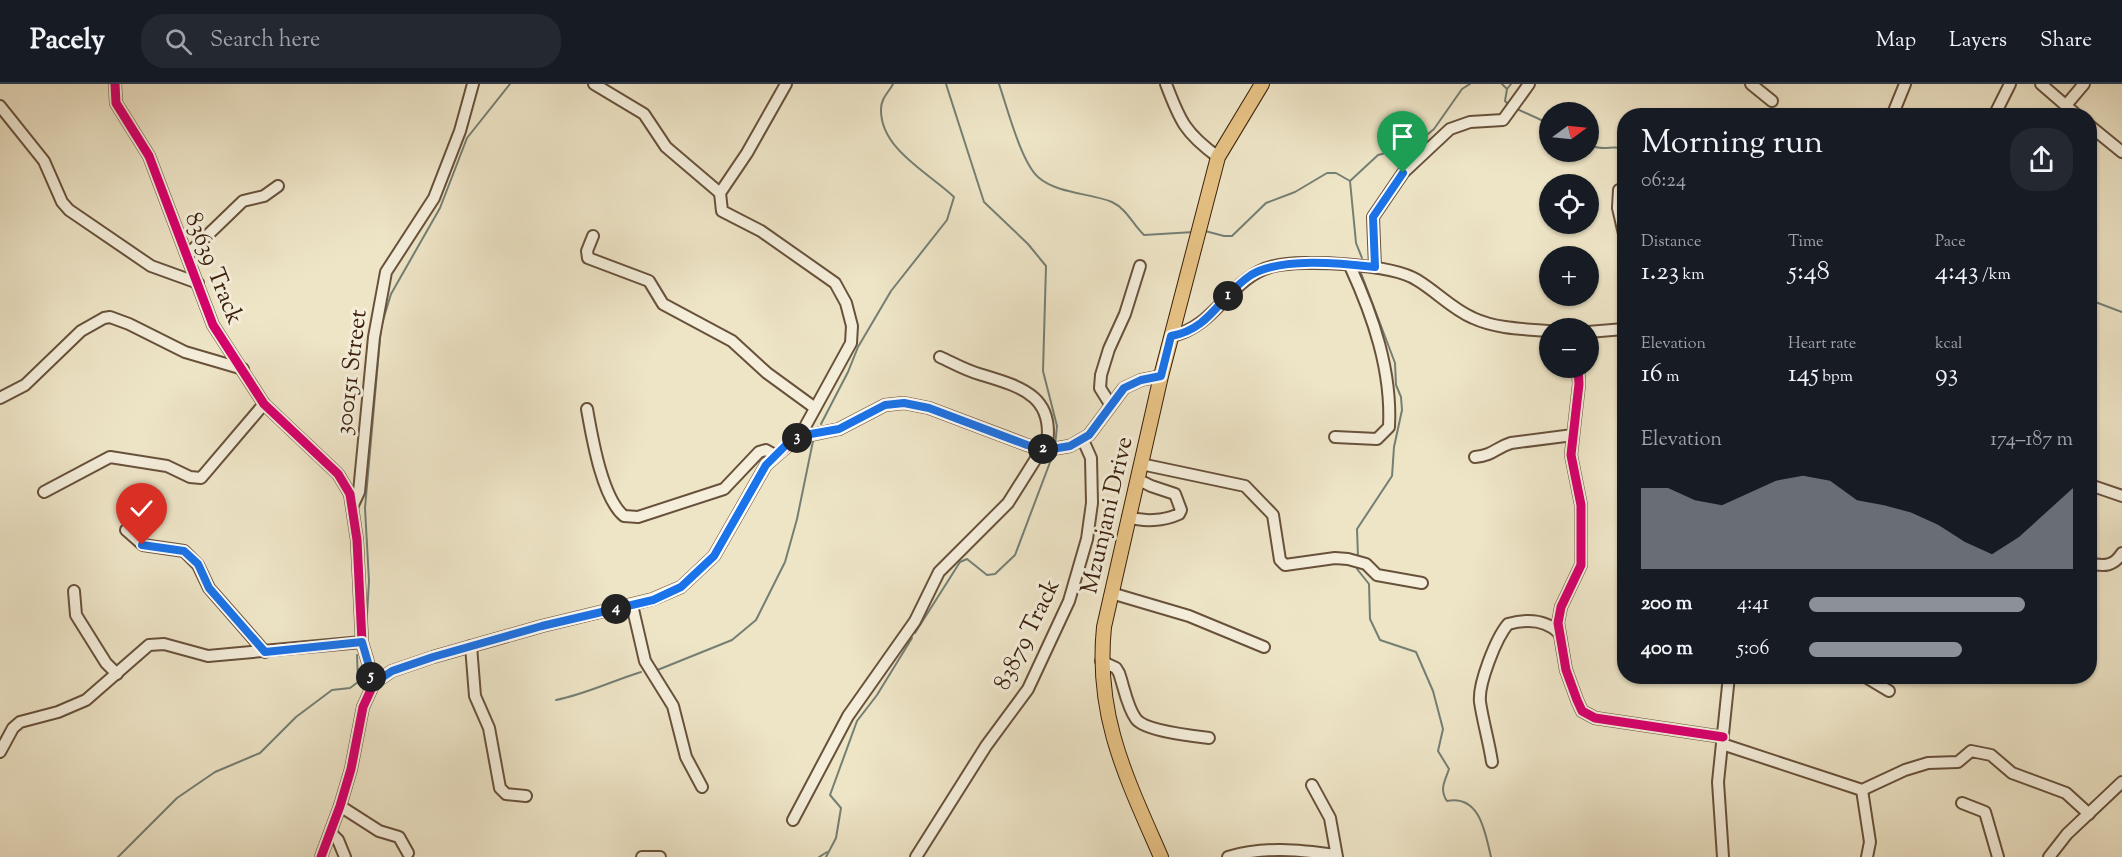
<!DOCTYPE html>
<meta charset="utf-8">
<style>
:root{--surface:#171b24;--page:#242831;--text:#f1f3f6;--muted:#9ea1a6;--line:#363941;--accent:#8c9099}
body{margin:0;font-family:"Sorts Mill Goudy",serif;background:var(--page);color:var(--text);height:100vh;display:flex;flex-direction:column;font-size:22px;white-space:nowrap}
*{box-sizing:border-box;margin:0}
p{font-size:20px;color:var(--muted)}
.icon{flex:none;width:33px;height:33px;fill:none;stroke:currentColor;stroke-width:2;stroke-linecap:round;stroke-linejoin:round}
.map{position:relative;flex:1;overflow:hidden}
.side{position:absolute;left:1617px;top:24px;width:480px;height:576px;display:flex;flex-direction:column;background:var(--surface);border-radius:24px;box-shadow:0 2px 4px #0004}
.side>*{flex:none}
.needle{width:39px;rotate:75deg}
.buttons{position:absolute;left:1539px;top:18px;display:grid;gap:12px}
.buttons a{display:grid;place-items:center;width:60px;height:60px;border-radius:50%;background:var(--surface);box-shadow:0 2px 4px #0004;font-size:30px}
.pin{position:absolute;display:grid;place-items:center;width:51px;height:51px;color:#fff;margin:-62px -26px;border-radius:50% 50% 50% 0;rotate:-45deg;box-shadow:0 0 6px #0007}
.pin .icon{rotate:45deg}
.km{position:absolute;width:30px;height:30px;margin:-15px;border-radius:50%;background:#222;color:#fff;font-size:16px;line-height:30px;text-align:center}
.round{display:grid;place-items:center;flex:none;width:63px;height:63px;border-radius:24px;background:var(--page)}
.head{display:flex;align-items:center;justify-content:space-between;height:102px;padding:0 24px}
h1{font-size:33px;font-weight:600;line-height:45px}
.stats{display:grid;grid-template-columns:repeat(3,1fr);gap:9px;height:102px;padding:6px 24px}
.stats div{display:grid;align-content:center}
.stats b{font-size:26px;font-weight:600}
.stats small{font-size:16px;font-weight:400}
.stats p{font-size:16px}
.chart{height:168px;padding:12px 24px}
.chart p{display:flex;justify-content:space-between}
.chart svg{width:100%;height:108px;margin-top:6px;fill:var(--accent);opacity:.7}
ul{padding:0 24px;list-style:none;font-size:20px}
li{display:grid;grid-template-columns:96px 72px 1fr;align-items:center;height:45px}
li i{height:15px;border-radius:8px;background:var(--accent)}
header{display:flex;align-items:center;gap:36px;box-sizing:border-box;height:84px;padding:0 30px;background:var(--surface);border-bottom:2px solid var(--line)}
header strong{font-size:28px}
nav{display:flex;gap:33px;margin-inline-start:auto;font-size:21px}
.search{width:420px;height:54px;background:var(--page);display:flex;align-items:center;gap:15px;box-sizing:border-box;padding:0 21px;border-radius:24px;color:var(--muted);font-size:22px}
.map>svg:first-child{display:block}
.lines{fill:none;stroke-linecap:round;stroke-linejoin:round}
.stream{stroke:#747f74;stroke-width:2}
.minor-casing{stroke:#68513b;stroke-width:14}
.major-casing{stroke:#3c200c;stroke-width:16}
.minor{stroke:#f4eedb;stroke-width:10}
.major{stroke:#e7c284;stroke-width:14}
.cycleway-casing{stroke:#f4eedb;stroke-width:13}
.cycleway{stroke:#d6006c;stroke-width:9}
.route-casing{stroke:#fff;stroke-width:12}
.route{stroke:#1a73e8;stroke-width:8}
.labels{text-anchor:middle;stroke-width:6;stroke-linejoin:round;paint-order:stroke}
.street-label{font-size:24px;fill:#3c200c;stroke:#f4eedb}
</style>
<header>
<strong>Pacely</strong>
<div class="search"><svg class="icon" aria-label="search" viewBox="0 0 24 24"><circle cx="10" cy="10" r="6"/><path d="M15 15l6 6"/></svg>Search here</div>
<nav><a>Map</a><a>Layers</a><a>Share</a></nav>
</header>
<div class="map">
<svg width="2122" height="773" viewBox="0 0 2122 773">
<rect width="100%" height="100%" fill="#eee5c7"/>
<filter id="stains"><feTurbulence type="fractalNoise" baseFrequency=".00333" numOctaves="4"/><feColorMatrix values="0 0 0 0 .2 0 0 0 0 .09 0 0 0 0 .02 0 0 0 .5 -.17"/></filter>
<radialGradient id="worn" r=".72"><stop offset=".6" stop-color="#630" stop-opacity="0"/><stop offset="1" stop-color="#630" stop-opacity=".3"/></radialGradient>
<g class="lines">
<g class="stream">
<path d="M946 0 984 118 1028 160 1046 182 1043 287 1057 342 1055 362"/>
<path d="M999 0C1007 23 1021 78 1038 93 1057 110 1091 109 1112 118 1127 125 1133 141 1144 151L1194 148"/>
<path d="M1502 0 1507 5"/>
<path d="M1509 21 1505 17 1507 5 1511 0"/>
<path d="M1517 25 1550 40"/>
<path d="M1588 52 1593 55V62C1603 67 1614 61 1624 65"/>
<path d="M1350 97 1356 159 1362 174"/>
<path d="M1205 147 1224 152H1232L1266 119 1295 108 1327 89H1336L1350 97 1378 71 1415 61 1434 45 1462 5 1470 0"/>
<path d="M2090 216 2122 228"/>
<path d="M821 340 848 288 858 263 891 207 947 136 954 113C929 89 880 65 881 25 881 14 889 8 893 0"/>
<path d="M1358 473 1357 445 1392 392 1394 363 1402 326 1401 313 1396 301 1395 279 1361 189"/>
<path d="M1359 481 1357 485 1369 500 1370 535 1380 556 1416 568 1433 607 1443 645 1438 667 1449 685C1445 697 1439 705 1447 717 1480 711 1485 748 1491 773"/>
<path d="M366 548 369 497 365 424 381 243 391 210 440 124 467 54 510 0"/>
<path d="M915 549 960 478 967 475 987 491 995 490 1015 471 1052 373"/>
<path d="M655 587 732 556 756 536 785 478 797 435 813 357"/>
<path d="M556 616C586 610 612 597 641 588"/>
<path d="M118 773 177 714 215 688 260 669 296 633 332 606 350 604 358 598 357 571"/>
<path d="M819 773 827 768"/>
<path d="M826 773 836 754 841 724 830 711 857 637 877 611 912 554"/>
</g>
<defs>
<g id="minor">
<path d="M115 0 116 19 149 72 213 241 264 320 338 390 350 410 357 456 362 558 374 599"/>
<path d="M594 0 644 30 666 63 720 109"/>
<path d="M786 0 747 69 720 109 722 127 761 147 835 199 846 219 852 242 851 259 806 341 805 351"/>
<path d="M1166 0C1180 37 1185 49 1218 73"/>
<path d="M1751 0 1772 17"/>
<path d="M2041 0 2078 32"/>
<path d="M2067 20 2084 0"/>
<path d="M0 22 44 77 62 118 69 126 151 182 198 199"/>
<path d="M1892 32 1905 0"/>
<path d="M1994 32 2010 0"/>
<path d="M2090 42 2122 68"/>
<path d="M1619 106 1618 124 1624 150"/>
<path d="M593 152 587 167 588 174 649 197 663 220 732 257 767 289 815 324"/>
<path d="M187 171 243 117 264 112 278 102"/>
<path d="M1375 183 1373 133 1403 89 1450 45 1470 38 1503 36 1529 0"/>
<path d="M1588 248 1624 245"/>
<path d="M1171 252C1216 244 1230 192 1274 182 1303 175 1392 180 1417 196 1437 208 1452 225 1473 234 1497 245 1524 245 1550 247"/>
<path d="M940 273C953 279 965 286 979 290 1022 303 1057 312 1046 366"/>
<path d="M1578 284 1579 300 1571 371 1581 421V481L1561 523 1558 539 1566 586 1577 616 1582 627 1595 634 1723 653"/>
<path d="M0 314 25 301 81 247 104 234 110 233 129 240 185 268 243 285"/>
<path d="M1110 320 1100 304 1101 291 1109 265 1125 230 1140 182"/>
<path d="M587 325C592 353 602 414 624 432L638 433 724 405 759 368 766 366 775 371"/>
<path d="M1335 353 1377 355 1389 343C1392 287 1373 232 1350 182"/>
<path d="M1475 373C1494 371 1495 364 1511 359L1573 351"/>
<path d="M1141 380 1245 402 1273 431 1280 476 1285 481 1335 474 1348 475 1366 480 1377 491 1422 499"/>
<path d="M2090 401 2122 412"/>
<path d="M44 408 110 373 167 382 190 393 201 394 264 320"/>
<path d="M353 421 359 408 374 253 386 188 434 114 460 47 473 0"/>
<path d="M1128 433C1144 438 1164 437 1179 430L1181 426 1175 410 1151 402 1137 395"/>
<path d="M126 446 143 461 184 467 198 481 209 504 265 568"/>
<path d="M2090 479C2104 483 2114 482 2122 469"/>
<path d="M74 507 76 531 106 579 117 590"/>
<path d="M1111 509 1189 532 1264 563"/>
<path d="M632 521 645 577 673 622 686 673 702 703"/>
<path d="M471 562 475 612 489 644 500 704 506 710 526 712"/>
<path d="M1101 577 1116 584 1119 589C1124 603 1127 623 1136 635 1145 647 1193 652 1209 654"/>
<path d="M1864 592 1889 607"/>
<path d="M1722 660 1862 706 1905 686 1928 679 1958 678 1971 667 1991 671 2012 689 2066 709 2089 730"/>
<path d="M0 668 13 644 20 638 58 628 86 616 149 561 164 560 208 572 362 558"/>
<path d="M1492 678C1489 658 1483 638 1480 618 1478 600 1496 554 1508 540 1526 535 1545 535 1559 549"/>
<path d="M1312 701 1330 734 1337 773"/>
<path d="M1862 706 1870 758 1867 773"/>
<path d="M1962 719 1985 728 1998 773"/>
<path d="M340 722 379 747 399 753 408 769"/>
<path d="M793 736 848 632 915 537 939 488 1008 419 1042 365"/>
<path d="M331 749 338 756 345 773"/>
<path d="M321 773 340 722 351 685 363 623 374 599 392 587 433 573 542 542 653 515 681 503 714 472 766 381 797 354 839 345 885 321 904 319 929 324 1027 361 1046 366 1070 362 1089 351 1124 304 1141 296 1161 292"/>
<path d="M642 773H660"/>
<path d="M916 773 986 662 1028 605 1069 517 1087 455 1092 419 1091 374 1083 356"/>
<path d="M1228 773C1263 762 1300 766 1336 771"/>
<path d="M1723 773 1718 698 1729 592"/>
<path d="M2049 773 2067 750 2122 698"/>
</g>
<path id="major" d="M1161 773C1126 693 1095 632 1104 543L1161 292 1218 73 1262 0"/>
</defs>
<use href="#minor" class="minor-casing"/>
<use href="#major" class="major-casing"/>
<use href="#minor" class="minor"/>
<use href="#major" class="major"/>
<defs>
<g id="cycleway">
<path d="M115 0 116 19 149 72 213 241 264 320 338 390 350 410 357 456 362 558 374 599"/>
<path d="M1578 284 1579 300 1571 371 1581 421V481L1561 523 1558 539 1566 586 1577 616 1582 627 1595 634 1723 653"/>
<path d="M321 773 340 722 351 685 363 623 374 599 392 587 433 573 542 542 653 515 681 503 714 472 766 381 797 354 839 345 885 321 904 319 929 324 1027 361 1046 366 1070 362 1089 351 1124 304 1141 296 1161 292"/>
</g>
</defs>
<use href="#cycleway" class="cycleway-casing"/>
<use href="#cycleway" class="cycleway"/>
</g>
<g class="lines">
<defs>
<path id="route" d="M142 461 184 467 198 480 209 504 265 568 362 558 374 599 392 587 433 573 542 542 653 516 681 503 714 472 766 381 787 360 805 351 839 345 885 321 904 319 929 324 1027 361 1046 366 1070 362 1089 351 1124 304 1141 296 1161 292 1171 252C1211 245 1220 211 1251 191 1281 173 1340 179 1375 183L1373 133 1403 89"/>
</defs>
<use href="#route" class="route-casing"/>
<use href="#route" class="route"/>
</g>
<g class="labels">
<g class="street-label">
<text transform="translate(215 184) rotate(68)" y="8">83639 Track</text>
<text transform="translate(350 288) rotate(-83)" y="8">300151 Street</text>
<text transform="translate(1106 431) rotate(-77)" y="8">Mzunjani Drive</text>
<text transform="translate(1026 550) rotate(-64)" y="8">83879 Track</text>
</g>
</g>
<rect width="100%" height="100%" filter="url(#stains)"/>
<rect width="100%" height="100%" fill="url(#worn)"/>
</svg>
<div class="buttons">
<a><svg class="needle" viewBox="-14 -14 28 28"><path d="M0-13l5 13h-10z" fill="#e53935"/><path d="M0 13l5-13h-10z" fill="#9ea1a6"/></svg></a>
<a><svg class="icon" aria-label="locate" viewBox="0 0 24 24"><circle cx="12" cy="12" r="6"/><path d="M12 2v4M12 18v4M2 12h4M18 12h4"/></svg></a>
<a>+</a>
<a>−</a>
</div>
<div class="pin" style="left:1403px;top:89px;background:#1e9e55"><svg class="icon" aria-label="arrive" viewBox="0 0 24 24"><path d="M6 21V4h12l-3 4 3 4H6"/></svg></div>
<div class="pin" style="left:142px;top:461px;background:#d93025"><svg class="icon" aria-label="check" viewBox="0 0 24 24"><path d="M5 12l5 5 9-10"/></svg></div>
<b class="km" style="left:1228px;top:212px">1</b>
<b class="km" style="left:1043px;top:365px">2</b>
<b class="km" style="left:797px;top:354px">3</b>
<b class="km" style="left:616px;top:525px">4</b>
<b class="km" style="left:371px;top:593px">5</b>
<section class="side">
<div class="head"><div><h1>Morning run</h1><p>06:24</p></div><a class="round"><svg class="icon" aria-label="share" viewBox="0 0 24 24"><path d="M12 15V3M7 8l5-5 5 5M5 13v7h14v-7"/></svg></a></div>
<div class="stats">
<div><p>Distance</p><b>1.23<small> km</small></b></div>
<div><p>Time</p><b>5:48</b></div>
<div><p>Pace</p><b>4:43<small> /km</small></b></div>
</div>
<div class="stats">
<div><p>Elevation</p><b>16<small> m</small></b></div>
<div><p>Heart rate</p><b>145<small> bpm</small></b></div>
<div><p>kcal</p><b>93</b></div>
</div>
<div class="chart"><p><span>Elevation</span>174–187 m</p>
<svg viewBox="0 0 160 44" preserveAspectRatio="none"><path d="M0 44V11L10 11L20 16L30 18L40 13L50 8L60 6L70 8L80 16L90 18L100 21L110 26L120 33L130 38L140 31L150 21L160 11V44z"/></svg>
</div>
<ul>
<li><b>200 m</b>4:41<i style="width:82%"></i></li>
<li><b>400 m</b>5:06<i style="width:58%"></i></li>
</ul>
</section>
</div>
